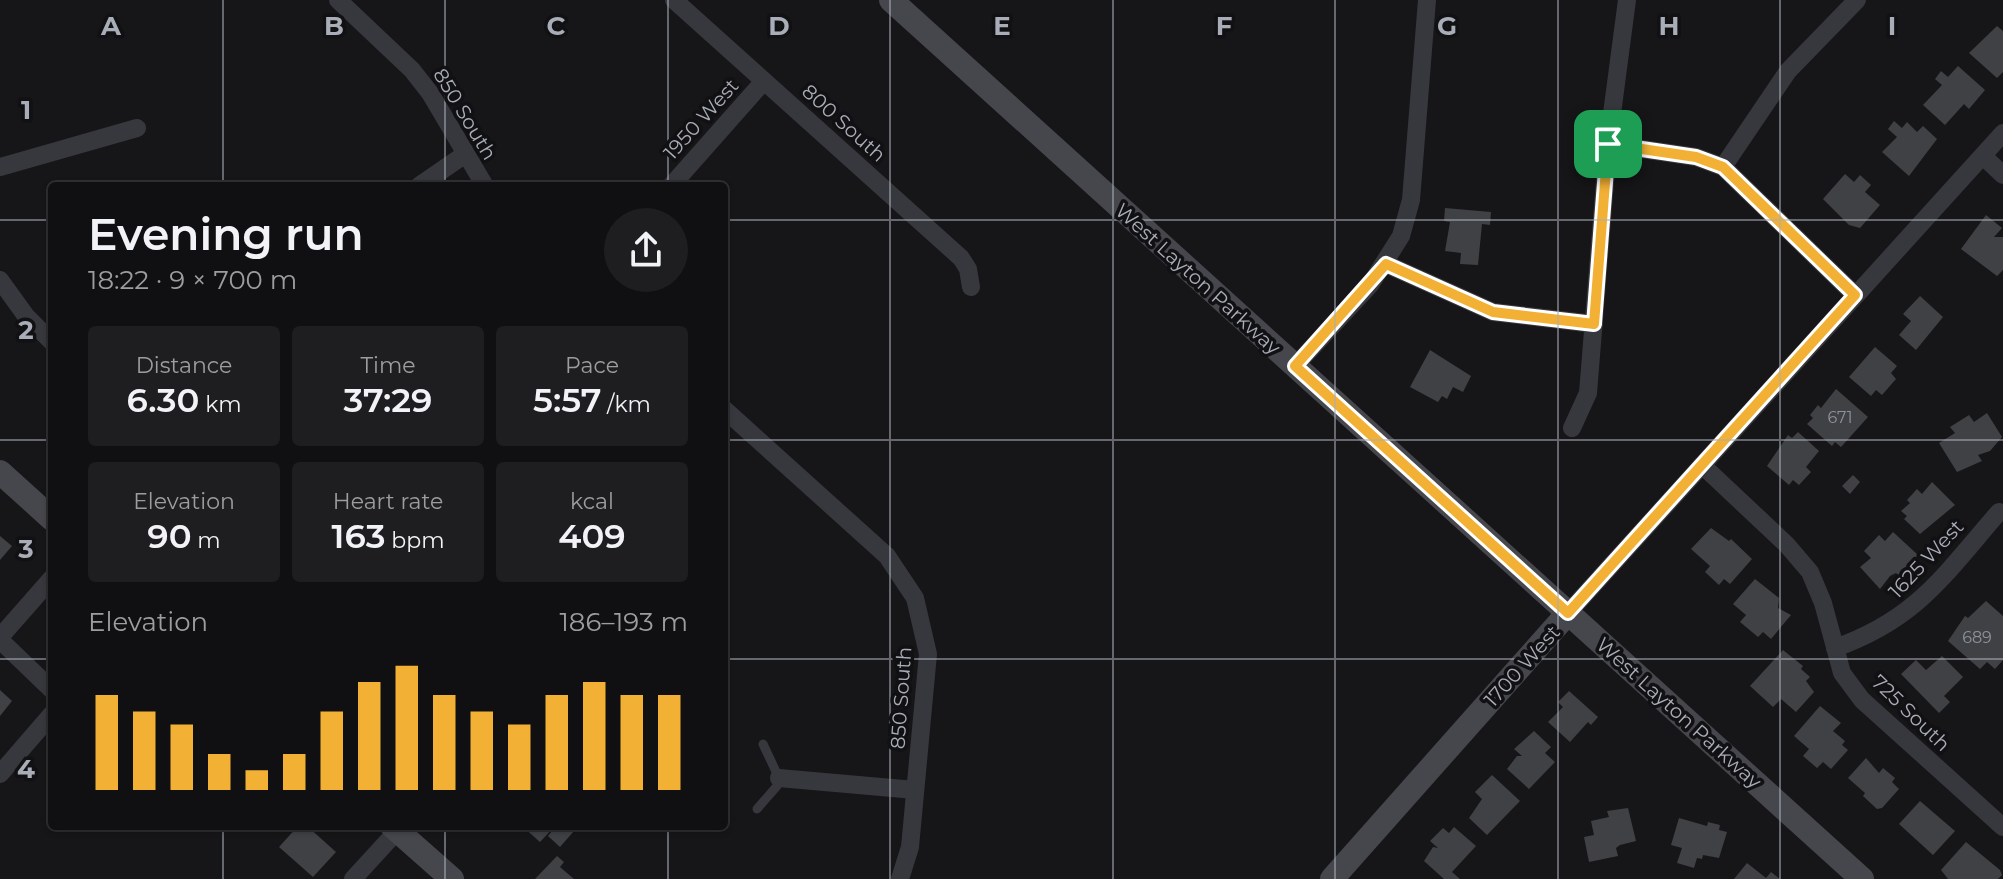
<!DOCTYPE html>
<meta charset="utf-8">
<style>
:root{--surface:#101012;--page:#1e1e20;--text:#f1f3f6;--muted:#9c9d9f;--line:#303032;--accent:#f2b134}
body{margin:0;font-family:Montserrat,sans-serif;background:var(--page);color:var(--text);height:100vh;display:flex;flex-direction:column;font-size:30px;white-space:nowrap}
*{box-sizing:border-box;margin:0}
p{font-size:26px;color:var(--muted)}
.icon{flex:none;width:44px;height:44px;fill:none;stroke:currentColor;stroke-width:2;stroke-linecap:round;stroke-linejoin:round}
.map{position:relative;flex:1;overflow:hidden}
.details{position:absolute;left:48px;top:182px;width:680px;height:648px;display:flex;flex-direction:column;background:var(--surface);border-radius:8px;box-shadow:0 2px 6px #0004,0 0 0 2px var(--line)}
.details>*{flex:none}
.pin{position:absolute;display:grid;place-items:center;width:68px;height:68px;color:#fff;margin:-34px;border-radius:16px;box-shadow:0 4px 12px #0006}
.round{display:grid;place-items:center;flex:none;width:84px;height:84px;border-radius:42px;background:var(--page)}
.summary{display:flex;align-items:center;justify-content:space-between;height:136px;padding:0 40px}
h1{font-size:44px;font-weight:600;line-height:60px}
.metrics{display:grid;grid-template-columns:repeat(3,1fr);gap:12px;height:136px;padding:8px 40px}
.metrics div{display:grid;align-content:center;border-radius:8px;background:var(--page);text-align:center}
.metrics b{font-size:34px;font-weight:600}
.metrics small{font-size:22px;font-weight:400}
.metrics p{font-size:22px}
.chart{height:224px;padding:16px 40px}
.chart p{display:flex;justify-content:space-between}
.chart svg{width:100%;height:144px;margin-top:8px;stroke:var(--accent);stroke-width:6}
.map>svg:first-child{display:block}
.building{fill:#404145}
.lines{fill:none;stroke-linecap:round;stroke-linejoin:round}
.lane{stroke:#37383d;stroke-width:9}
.street{stroke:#37383d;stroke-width:18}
.secondary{stroke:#45474d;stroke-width:24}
.route-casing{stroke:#fff;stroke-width:16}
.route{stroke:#f2b134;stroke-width:10}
.grid{fill:none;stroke:#a8adb8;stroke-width:2;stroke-opacity:0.55}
.labels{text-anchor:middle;stroke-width:7;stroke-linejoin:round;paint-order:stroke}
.number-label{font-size:16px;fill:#8e929b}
.street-label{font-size:20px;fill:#a8adb8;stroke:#111113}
.grid-label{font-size:26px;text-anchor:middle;font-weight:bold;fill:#a8adb8;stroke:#111113;stroke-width:7;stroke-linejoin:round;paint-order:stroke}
</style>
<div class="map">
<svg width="2003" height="879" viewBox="0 0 2003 879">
<rect width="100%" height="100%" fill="#161618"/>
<g class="building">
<path d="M1997 26 2003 31V72L1997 78 1969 53Z"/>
<path d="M1958 66 1985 90 1969 109 1964 104 1945 125 1923 105 1942 85 1935 79 1941 71 1948 77Z"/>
<path d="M1894 121 1902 128 1907 122 1917 132 1923 126 1937 139 1909 176 1882 152 1897 137 1888 129Z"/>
<path d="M1845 174 1854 182 1860 175 1871 185 1865 192 1880 205 1860 228 1849 225 1823 199Z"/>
<path d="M1445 208 1491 212 1490 225 1482 224 1478 265 1460 264 1461 253 1445 251 1450 222 1444 221Z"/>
<path d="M1986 215 2002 228 1994 237H2003V270L1997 276 1961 249Z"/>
<path d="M1920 296 1943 317 1916 350 1899 335 1911 321 1903 314Z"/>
<path d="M1875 347 1897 366 1891 373 1896 379 1882 395 1876 390 1871 396 1849 377Z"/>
<path d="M1430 350 1471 376 1463 392 1453 387 1447 399 1442 396 1438 402 1410 387Z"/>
<path d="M1836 389 1868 417 1841 447 1835 442 1832 446 1807 424 1813 418 1810 415 1818 405 1821 408Z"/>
<path d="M1987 413 2002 437 1990 451 1978 455 1982 461 1957 472 1939 443 1955 433 1950 427 1969 415 1974 422Z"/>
<path d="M1798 432 1819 451 1806 467 1811 472 1799 485 1793 480 1789 485 1767 466 1788 435 1792 438Z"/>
<path d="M1853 475 1860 482 1850 494 1842 486Z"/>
<path d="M1932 482 1955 505 1920 534 1904 519 1907 516 1901 511 1910 503 1907 500 1917 489 1922 494Z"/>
<path d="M1711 528 1729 541 1731 539 1752 559 1730 584 1724 579 1719 585 1705 572 1710 566 1691 549Z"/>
<path d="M1893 532 1918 555 1901 577 1896 573 1890 576 1880 589 1860 567 1871 558 1864 551 1879 535 1885 541Z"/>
<path d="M0 536 12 546 0 560Z"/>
<path d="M1755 579 1779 598 1778 608 1791 615 1771 639 1763 632 1758 637 1740 622 1746 615 1733 604Z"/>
<path d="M1986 601 2003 616V660L1995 669 1987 662 1980 669 1948 641 1965 616 1968 618Z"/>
<path d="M1783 650 1803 666 1801 669 1810 677 1806 681 1814 692 1796 712 1781 699 1773 707 1750 686Z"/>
<path d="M1942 656 1963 677 1944 696 1950 702 1939 713 1901 674 1916 660 1926 670Z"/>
<path d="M0 690 12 701 0 716Z"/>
<path d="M1569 691 1598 717 1591 725 1588 722 1570 742 1548 722 1563 707 1558 702Z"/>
<path d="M1820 706 1841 723 1833 731 1845 741 1842 745 1848 750 1831 769 1823 762 1817 768 1803 756 1809 749 1794 736Z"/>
<path d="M1534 731 1551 747 1545 753 1555 762 1529 789 1507 769 1517 756H1522L1514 749Z"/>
<path d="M1866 758 1879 773 1883 768 1895 778 1892 782 1899 789 1882 808 1877 809 1863 796 1865 793 1848 778Z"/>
<path d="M1492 775 1520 801 1487 835 1469 818 1482 799 1475 792Z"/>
<path d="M1920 801 1955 831 1933 855 1899 824Z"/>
<path d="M1628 808 1636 841 1620 845 1616 848 1618 856 1589 862 1584 837 1594 835 1591 821 1609 817 1607 811Z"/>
<path d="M1679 818 1707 826 1708 822 1720 825 1719 830 1727 832 1719 858 1703 855 1702 859 1697 858 1694 868 1677 863 1682 848 1671 845Z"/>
<path d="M298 826H307L336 852 313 877 279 847Z"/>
<path d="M522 826H555L540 842Z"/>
<path d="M556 826H568L574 831 560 847 548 836Z"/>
<path d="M1454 827 1476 846 1452 872 1460 879H1444L1424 861 1433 847 1438 848 1430 841 1443 828 1449 833Z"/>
<path d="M1966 842 2000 870 2002 875 1998 879H1948L1941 870Z"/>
<path d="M557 856 564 862 560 867 574 879H535Z"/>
<path d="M1747 863 1766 878 1771 872 1780 879H1734Z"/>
</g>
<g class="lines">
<path class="lane" d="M757 809 777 786 779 778 763 744"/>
<g class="street">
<path d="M338 0 412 70 430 93 485 186"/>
<path d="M674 0 961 258 968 269 971 287"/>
<path d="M1608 144 1696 157 1723 167 1855 295"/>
<path d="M1983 156 2003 175"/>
<path d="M0 167 137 128"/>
<path d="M1723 167 1788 71 1857 0"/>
<path d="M419 186 464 155"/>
<path d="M671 186 764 81"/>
<path d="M1386 264 1493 312 1594 324"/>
<path d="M0 280 26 316 52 342"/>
<path d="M1295 366 1370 285 1401 236 1411 200 1427 0"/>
<path d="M724 409 887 556 915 598 928 654 910 847 900 879"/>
<path d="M1572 428 1588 393 1608 144 1627 0"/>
<path d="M1702 465 1787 545 1810 572 1823 603 1842 673 1862 700 2003 827"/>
<path d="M1568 613 2003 133"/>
<path d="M0 637 52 578"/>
<path d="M0 640 52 690"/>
<path d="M1835 648C1917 619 1944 575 1999 512"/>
<path d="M0 774 52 714"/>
<path d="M779 778 915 790"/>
<path d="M353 879 397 831"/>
</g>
<g class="secondary">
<path d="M891 0 1862 879"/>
<path d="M0 472 52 519"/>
<path d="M392 826 452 879"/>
<path d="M1332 879 1568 613"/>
</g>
</g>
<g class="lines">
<defs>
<path id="route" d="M1608 144 1696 157 1723 167 1855 295 1568 613 1295 366 1386 264 1493 312 1594 324Z"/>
</defs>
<use href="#route" class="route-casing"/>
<use href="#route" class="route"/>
</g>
<path class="grid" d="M223 0V186M445 0V186M668 0V186M890 0V879M1113 0V879M1335 0V879M1558 0V879M1780 0V879M0 220H52M724 220H2003M0 440H52M724 440H2003M0 659H52M724 659H2003M223 826V879M445 826V879M668 826V879"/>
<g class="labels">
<g class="number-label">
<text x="1840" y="423">671</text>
<text x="1977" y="643">689</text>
</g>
<g class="street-label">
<text transform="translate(465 114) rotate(59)" y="7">850 South</text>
<text transform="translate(701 119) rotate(-48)" y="7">1950 West</text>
<text transform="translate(844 123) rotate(42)" y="7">800 South</text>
<text transform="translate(1198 279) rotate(42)" y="7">West Layton Parkway</text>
<text transform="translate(1926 559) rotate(-47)" y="7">1625 West</text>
<text transform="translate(1522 666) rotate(-48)" y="7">1700 West</text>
<text transform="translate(901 698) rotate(-86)" y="7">850 South</text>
<text transform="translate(1679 713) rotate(42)" y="7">West Layton Parkway</text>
<text transform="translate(1911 713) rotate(44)" y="7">725 South</text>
</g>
</g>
<g class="grid-label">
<text x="111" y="35">A</text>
<text x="334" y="35">B</text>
<text x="556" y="35">C</text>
<text x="779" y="35">D</text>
<text x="1002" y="35">E</text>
<text x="1224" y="35">F</text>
<text x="1447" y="35">G</text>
<text x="1669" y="35">H</text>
<text x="1892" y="35">I</text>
<text x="26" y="119">1</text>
<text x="26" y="339">2</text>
<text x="26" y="558">3</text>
<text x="26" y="778">4</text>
</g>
</svg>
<div class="pin" style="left:1608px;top:144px;background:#1e9e55"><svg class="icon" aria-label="arrive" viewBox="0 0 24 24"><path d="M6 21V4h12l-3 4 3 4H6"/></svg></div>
<section class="details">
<div class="summary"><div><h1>Evening run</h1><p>18:22 · 9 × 700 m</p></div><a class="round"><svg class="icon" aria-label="share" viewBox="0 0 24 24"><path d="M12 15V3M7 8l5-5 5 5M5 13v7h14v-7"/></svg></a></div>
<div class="metrics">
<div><p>Distance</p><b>6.30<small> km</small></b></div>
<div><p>Time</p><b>37:29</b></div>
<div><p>Pace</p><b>5:57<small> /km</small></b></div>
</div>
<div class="metrics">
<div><p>Elevation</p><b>90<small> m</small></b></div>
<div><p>Heart rate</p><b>163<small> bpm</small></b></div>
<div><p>kcal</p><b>409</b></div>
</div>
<div class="chart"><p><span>Elevation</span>186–193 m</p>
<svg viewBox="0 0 160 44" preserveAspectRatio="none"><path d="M5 44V15M15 44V20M25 44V24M35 44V33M45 44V38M55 44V33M65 44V20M75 44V11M85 44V6M95 44V15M105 44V20M115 44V24M125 44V15M135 44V11M145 44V15M155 44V15"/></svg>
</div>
</section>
</div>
